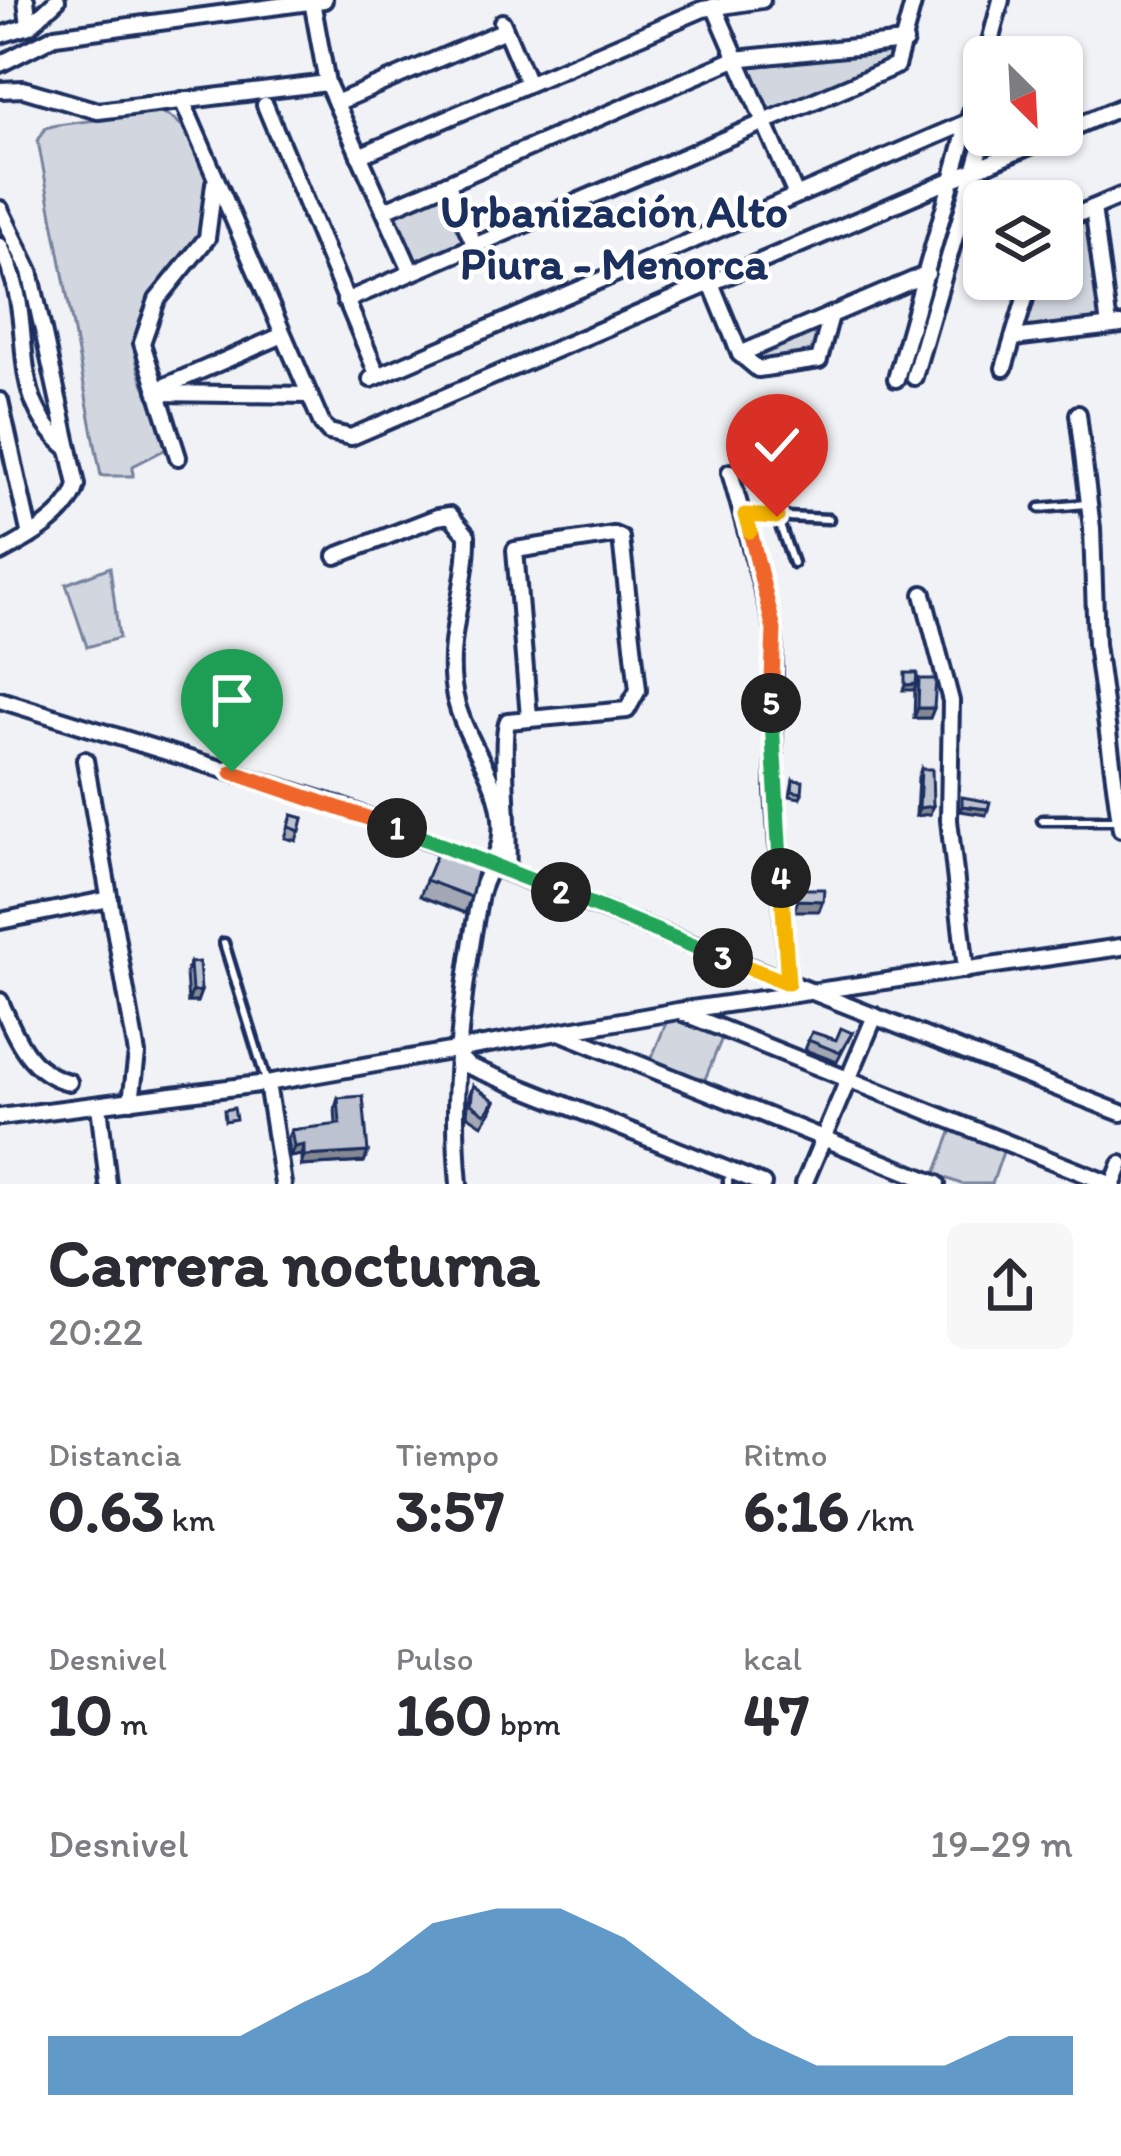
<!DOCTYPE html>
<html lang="es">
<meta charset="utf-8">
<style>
:root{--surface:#fff;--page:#f7f7f7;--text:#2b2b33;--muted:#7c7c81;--accent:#1f6fb2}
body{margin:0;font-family:Itim,sans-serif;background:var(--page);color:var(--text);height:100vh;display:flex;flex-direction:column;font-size:45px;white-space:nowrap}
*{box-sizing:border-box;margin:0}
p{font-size:39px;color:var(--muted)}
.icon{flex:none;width:66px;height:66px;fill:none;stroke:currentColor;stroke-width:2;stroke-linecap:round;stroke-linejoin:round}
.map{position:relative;height:1184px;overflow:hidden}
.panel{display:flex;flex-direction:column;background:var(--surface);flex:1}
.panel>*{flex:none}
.needle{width:78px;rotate:156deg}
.buttons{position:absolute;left:963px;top:36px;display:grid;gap:24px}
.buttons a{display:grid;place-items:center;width:120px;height:120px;border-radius:18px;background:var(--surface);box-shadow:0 3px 9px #0004;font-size:60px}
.pin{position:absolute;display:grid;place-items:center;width:102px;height:102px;color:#fff;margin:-123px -51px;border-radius:50% 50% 50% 0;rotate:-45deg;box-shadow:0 0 12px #0007}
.pin .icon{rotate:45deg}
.km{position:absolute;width:60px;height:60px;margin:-30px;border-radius:50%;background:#222;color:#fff;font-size:33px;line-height:60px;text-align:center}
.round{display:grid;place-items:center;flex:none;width:126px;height:126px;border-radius:18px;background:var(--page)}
.headline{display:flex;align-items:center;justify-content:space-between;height:204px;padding:0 48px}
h1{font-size:66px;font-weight:700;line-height:90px}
.metrics{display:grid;grid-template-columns:repeat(3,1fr);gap:18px;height:204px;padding:12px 48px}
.metrics div{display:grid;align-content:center}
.metrics b{font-size:60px;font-weight:700}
.metrics small{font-size:33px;font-weight:400}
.metrics p{font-size:33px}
.chart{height:336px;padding:24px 48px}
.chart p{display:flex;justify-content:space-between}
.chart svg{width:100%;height:216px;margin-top:12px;fill:var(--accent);opacity:.7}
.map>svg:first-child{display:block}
.green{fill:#d2d6df;stroke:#76829e;stroke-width:3}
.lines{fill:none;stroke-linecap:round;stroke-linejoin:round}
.service-casing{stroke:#1b2f5e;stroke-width:15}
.minor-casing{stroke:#1b2f5e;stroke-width:22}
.service{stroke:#fff;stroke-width:6}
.minor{stroke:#fff;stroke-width:14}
.wall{fill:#a2a7b3;stroke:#1b2f5e;stroke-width:3}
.shaded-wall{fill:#848892;stroke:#1b2f5e;stroke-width:3}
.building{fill:#bcc2d0;stroke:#1b2f5e;stroke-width:3}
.split-1-casing{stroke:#fff;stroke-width:24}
.split-2-casing{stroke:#fff;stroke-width:24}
.split-3-casing{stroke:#fff;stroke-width:24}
.split-4-casing{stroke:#fff;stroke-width:24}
.split-5-casing{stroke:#fff;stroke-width:24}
.split-6-casing{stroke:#fff;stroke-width:24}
.split-7-casing{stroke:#fff;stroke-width:24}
.split-1{stroke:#f0652b;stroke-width:15}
.split-2{stroke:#22a559;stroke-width:15}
.split-3{stroke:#22a559;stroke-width:15}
.split-4{stroke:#f5b400;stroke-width:15}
.split-5{stroke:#22a559;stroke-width:15}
.split-6{stroke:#f0652b;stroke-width:15}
.split-7{stroke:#f5b400;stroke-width:15}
.labels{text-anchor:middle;stroke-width:9;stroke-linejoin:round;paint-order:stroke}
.neighbourhood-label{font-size:45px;font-weight:bold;fill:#1b2f5e;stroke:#fff}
</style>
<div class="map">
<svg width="1121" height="1184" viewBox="0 0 1121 1184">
<rect width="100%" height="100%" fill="#f1f2f5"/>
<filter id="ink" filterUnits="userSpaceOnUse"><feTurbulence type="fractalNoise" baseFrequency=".00833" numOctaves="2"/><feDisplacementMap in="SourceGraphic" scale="24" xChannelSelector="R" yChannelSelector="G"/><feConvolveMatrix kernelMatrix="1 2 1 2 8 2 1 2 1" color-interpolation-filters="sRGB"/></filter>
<g filter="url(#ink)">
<g class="green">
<path d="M893 48 896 59 769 115 746 65Z"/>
<path d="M158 112C183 120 190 134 200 157 239 245 142 268 135 340 132 373 160 416 172 446L133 466V476H101L38 141 45 128 57 125Z"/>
<path d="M441 190 466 242 415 267 391 212Z"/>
<path d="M1086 216 1091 220 1102 323 1026 331 1022 326 1035 279H1062V226Z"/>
<path d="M815 325 822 334 816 356 759 365 753 358Z"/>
<path d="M110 567 119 638 87 647 66 584Z"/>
<path d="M669 1016 722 1038 703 1084 650 1062Z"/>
<path d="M952 1130 1004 1149 992 1184H961L935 1174Z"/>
</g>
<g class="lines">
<defs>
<g id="service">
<path d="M1040 508 1086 504"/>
<path d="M745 515 829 519"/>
<path d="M777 517 793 563"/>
<path d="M1042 820H1116"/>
<path d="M224 943 267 1083"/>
<path d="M728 1184V1180"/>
</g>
<g id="minor">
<path d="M26 0 29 26"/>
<path d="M312 1 327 83 411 271"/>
<path d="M714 6 795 193"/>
<path d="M502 22 528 83"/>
<path d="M0 35 29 26 57 0"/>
<path d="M986 57 1001 0"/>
<path d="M0 64 55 36 324 0"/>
<path d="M0 90 23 89 98 111 327 83"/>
<path d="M182 100 322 424 329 432 351 437 1056 135"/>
<path d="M336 103 505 30"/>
<path d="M265 105 378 376"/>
<path d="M1062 132 1121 107"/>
<path d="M359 156 703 9 762 0"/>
<path d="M447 183 474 244"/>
<path d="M1093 208 1109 326"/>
<path d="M0 209 30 271 77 485C69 516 27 539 0 553"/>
<path d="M385 210 735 59 905 42"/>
<path d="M1062 221 1121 196"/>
<path d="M0 246C42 326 0 393 69 449"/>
<path d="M711 283 740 354 758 369 819 360 831 315"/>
<path d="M345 301 896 66 914 0"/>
<path d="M1013 338 1121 325"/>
<path d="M740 354 927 274"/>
<path d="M1004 368 1031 279"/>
<path d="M914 377 983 141"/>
<path d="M371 379 970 121"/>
<path d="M896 379 984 66"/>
<path d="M156 390 283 335"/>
<path d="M157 393 309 395"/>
<path d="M0 401 30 536"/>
<path d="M1078 414 1092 528 1096 644 1121 829"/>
<path d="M178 457 142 343 157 300 207 238 214 184"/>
<path d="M730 472 774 630V792L788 983"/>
<path d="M336 556 437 517 450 515 467 535C468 589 443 643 455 697 466 748 510 787 500 843 496 861 484 877 480 894 462 992 450 1086 459 1184"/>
<path d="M923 594 951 701 949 820 966 970"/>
<path d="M0 700 334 804 1121 1113"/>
<path d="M85 760 137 1054 131 1101"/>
<path d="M507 871C511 838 499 737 508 721L627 710 638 690 621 538 614 535 515 550 529 717"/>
<path d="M0 921 110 899"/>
<path d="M0 1001C15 1036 29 1073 69 1082"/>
<path d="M683 1013 1110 1184"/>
<path d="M562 1033 937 1184"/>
<path d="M455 1052 468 1066 763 1184"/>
<path d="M267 1083 283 1184"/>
<path d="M99 1105 108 1184"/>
<path d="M0 1117 267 1083 678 1011 1121 947"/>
<path d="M804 1184 875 1016"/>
<path d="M1113 1184 1121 1164"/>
</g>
</defs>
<use href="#service" class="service-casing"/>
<use href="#minor" class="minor-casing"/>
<use href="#service" class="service"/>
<use href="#minor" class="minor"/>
</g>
<g class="wall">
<path d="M919 679 934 708 930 718H914L915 689Z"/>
<path d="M921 769 930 814 916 816 918 777Z"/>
<path d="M793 780 802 793 800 798 790 796Z"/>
<path d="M292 815 303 818 296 841 285 838Z"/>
<path d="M440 846 471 897 465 913 420 896Z"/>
<path d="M190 963 201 991 197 1002H188L186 973Z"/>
<path d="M812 1032 836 1040 852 1033 837 1062 805 1050Z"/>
<path d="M473 1085 495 1101 491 1111 482 1125 467 1115 469 1096Z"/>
<path d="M338 1098 368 1152 364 1162 301 1166V1155L290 1157 287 1140 291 1130 336 1125 335 1108Z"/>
</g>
<g class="shaded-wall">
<path d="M916 684 914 690H903L905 685Z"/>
<path d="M918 708H934L930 718H914Z"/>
<path d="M933 806 930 814 916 816 919 808Z"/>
<path d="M962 806 988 809 986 815 960 811Z"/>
<path d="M798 900 823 901 819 911H794Z"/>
<path d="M201 991 197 1002H188L192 992Z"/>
<path d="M304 1145 301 1155 290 1157 294 1147Z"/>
<path d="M368 1152 364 1162 301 1166 304 1156Z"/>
</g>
<g class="building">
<path d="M905 673H917L916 684 905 685Z"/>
<path d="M919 679H936L934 708H918Z"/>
<path d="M921 769H932L933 806 919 808Z"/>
<path d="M793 780 803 781 802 793 792 791Z"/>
<path d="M962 797 990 802 988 809 962 806Z"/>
<path d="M292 815 303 818 300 831 289 827Z"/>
<path d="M440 846 480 859 471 897 426 880Z"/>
<path d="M797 889H824L823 901 798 900Z"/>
<path d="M199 962 201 991 192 992 190 963Z"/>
<path d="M841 1028 852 1033 840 1053 808 1040 812 1032 836 1040Z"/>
<path d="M473 1085 495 1101 485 1114 471 1104Z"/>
<path d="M363 1096 368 1152 304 1156V1145L294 1147 291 1130 340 1124 338 1098Z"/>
<path d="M234 1108 236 1119 225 1121 224 1110Z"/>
</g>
</g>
<g class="lines" filter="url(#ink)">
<defs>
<path id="split-1" d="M232 772 397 828"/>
<path id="split-2" d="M397 828 561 892"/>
<path id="split-3" d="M561 892 723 958"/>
<path id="split-4" d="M723 958 788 983 781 878"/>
<path id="split-5" d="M771 703 781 878"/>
<path id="split-6" d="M750 531 774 630 771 703"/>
<path id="split-7" d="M750 531 745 515 777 517"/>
</defs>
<use href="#split-1" class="split-1-casing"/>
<use href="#split-2" class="split-2-casing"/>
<use href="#split-3" class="split-3-casing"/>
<use href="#split-4" class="split-4-casing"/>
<use href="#split-5" class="split-5-casing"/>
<use href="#split-6" class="split-6-casing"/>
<use href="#split-7" class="split-7-casing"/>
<use href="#split-1" class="split-1"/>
<use href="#split-2" class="split-2"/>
<use href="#split-3" class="split-3"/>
<use href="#split-4" class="split-4"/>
<use href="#split-5" class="split-5"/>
<use href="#split-6" class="split-6"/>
<use href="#split-7" class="split-7"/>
</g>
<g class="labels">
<g class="neighbourhood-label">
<text x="614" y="227">Urbanización Alto<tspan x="614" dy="52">Piura - Menorca</tspan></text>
</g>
</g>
</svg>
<div class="buttons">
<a><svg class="needle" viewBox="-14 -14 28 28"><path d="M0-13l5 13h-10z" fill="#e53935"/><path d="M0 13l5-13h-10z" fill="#7c7c81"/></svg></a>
<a><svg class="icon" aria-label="layers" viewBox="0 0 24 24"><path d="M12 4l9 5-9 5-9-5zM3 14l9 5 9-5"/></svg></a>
</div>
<div class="pin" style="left:232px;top:772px;background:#1e9e55"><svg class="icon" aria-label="arrive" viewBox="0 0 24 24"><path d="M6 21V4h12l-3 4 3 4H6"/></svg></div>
<div class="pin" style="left:777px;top:517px;background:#d93025"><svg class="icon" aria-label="check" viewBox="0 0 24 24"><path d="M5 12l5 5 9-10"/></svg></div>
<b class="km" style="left:397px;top:828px">1</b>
<b class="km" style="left:561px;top:892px">2</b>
<b class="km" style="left:723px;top:958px">3</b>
<b class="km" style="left:781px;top:878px">4</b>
<b class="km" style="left:771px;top:703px">5</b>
</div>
<section class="panel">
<div class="headline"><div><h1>Carrera nocturna</h1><p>20:22</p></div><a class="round"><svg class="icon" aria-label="share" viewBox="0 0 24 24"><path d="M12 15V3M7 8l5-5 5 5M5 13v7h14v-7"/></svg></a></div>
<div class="metrics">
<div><p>Distancia</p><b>0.63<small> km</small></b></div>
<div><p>Tiempo</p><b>3:57</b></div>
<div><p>Ritmo</p><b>6:16<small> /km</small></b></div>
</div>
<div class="metrics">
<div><p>Desnivel</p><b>10<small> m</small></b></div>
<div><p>Pulso</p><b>160<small> bpm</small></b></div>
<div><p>kcal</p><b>47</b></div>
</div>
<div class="chart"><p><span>Desnivel</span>19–29 m</p>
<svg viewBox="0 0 160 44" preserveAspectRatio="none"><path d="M0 44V32L10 32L20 32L30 32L40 25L50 19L60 9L70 6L80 6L90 12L100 22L110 32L120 38L130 38L140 38L150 32L160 32V44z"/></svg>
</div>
</section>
